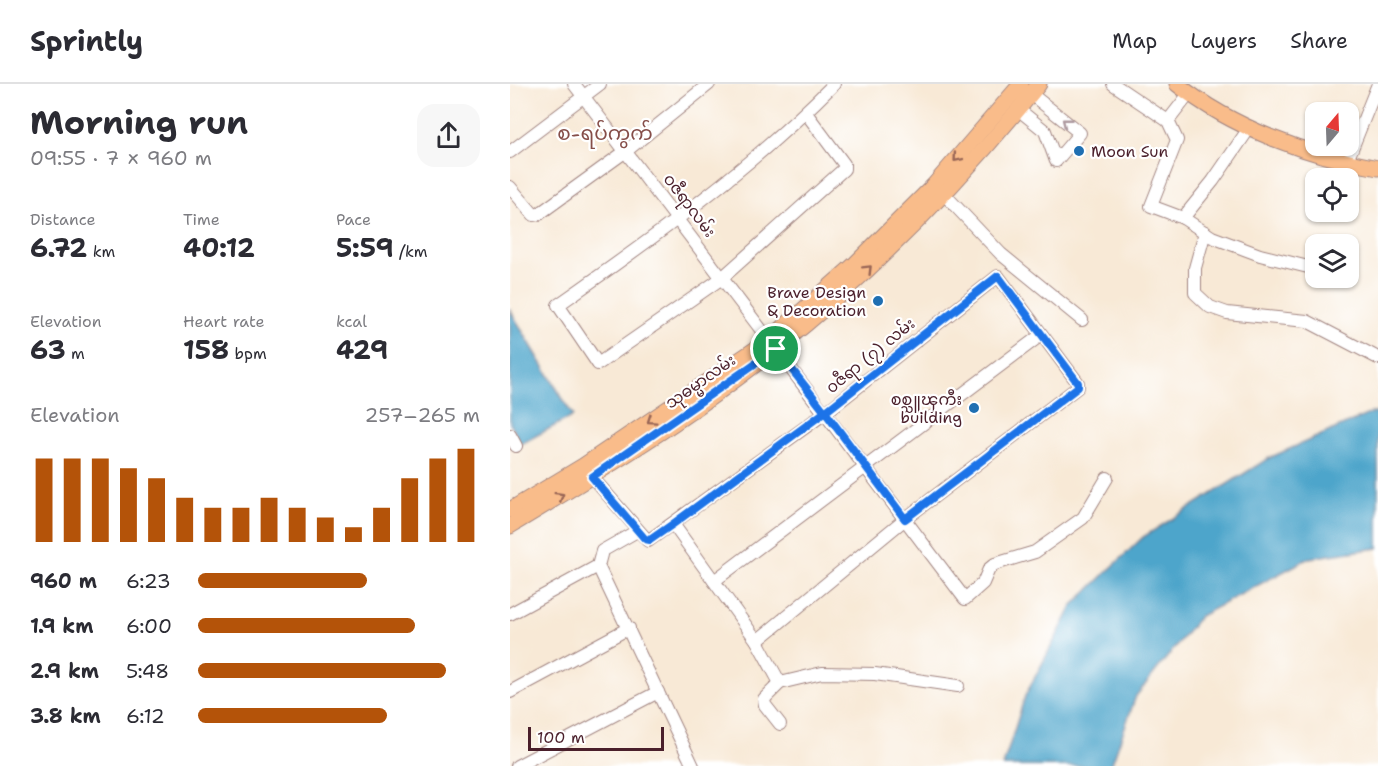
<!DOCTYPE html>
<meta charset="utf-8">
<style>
:root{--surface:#fff;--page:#f7f7f7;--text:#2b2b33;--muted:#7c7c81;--line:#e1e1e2;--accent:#b45309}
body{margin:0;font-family:"Shantell Sans","Noto Sans Myanmar",sans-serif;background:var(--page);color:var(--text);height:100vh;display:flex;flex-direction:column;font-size:22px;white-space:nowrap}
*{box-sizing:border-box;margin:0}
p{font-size:20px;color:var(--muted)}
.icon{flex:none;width:33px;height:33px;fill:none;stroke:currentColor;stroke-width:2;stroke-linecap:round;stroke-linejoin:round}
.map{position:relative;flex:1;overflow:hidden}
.panel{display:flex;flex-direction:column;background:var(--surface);width:510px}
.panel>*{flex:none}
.needle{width:39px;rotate:19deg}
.controls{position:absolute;left:795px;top:18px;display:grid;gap:12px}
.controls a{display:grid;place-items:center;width:54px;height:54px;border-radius:12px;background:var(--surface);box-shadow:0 2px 4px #0004;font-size:30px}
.scale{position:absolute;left:18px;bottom:15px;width:136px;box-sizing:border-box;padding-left:6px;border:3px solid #4a1f2b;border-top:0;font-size:16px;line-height:21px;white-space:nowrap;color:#4a1f2b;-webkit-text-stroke:4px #fff;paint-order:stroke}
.pin{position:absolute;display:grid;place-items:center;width:51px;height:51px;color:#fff;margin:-26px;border:3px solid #fff;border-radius:50%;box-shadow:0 2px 6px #0007}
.round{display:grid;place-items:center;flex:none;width:63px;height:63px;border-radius:18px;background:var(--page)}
.overview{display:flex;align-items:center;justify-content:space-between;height:102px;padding:0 30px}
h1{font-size:33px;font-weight:700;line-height:45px}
.metrics{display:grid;grid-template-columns:repeat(3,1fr);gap:9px;height:102px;padding:6px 30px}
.metrics div{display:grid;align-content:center}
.metrics b{font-size:26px;font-weight:700}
.metrics small{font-size:16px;font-weight:400}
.metrics p{font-size:16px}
.chart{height:168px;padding:12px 30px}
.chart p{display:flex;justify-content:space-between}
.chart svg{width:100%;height:108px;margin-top:6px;stroke:var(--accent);stroke-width:6}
ul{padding:0 30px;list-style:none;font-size:20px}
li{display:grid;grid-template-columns:96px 72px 1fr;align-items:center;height:45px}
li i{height:15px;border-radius:8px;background:var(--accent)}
header{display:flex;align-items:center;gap:36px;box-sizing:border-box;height:84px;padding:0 30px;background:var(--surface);border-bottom:2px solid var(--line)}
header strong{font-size:28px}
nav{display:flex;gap:33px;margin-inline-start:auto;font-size:21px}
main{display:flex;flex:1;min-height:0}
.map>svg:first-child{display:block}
.water{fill:#4ea5cb;stroke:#4c627b;stroke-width:1.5}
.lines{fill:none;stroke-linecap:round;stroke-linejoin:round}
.minor-casing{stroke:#a18480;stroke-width:14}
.major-casing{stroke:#a18480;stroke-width:17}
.minor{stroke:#fff;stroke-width:12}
.major{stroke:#f9bc8a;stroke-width:15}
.oneway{stroke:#ae9aa0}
.oneway2{stroke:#996656}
.route-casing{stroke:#fff;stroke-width:12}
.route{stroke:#1a73e8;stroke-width:8}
.poi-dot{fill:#1f6fb2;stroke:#fff;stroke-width:2}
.labels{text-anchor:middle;stroke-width:4.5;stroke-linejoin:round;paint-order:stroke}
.poi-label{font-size:16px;fill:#4a1f2b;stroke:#fff;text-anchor:end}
.street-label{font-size:16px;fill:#4a1f2b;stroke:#fff}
.quarter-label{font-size:20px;fill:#864e49;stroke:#fff}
</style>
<header>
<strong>Sprintly</strong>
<nav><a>Map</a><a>Layers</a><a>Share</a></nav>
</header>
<main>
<section class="panel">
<div class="overview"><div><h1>Morning run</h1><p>09:55 · 7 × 960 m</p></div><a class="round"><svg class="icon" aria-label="share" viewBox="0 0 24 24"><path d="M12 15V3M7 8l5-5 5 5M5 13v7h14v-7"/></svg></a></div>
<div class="metrics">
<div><p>Distance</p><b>6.72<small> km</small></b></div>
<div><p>Time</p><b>40:12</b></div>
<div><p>Pace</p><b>5:59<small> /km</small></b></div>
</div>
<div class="metrics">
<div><p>Elevation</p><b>63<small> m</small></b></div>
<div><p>Heart rate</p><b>158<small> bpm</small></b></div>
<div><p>kcal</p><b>429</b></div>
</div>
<div class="chart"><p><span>Elevation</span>257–265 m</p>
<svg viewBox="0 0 160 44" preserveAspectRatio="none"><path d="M5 44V10M15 44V10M25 44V10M35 44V14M45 44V18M55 44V26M65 44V30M75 44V30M85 44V26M95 44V30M105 44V34M115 44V38M125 44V30M135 44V18M145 44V10M155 44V6"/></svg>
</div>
<ul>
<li><b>960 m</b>6:23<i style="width:60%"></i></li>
<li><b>1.9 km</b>6:00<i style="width:77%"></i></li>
<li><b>2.9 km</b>5:48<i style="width:88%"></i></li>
<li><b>3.8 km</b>6:12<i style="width:67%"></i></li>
</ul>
</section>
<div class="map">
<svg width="868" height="682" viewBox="0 0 868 682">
<rect width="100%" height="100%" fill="#fff"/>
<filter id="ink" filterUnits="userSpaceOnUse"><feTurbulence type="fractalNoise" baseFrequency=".0167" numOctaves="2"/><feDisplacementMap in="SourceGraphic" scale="12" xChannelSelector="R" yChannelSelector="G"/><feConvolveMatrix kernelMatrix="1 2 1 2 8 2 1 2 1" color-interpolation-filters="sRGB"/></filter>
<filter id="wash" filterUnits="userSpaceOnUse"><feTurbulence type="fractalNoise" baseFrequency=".008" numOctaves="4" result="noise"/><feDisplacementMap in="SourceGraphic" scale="24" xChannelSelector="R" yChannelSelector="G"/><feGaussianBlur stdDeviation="1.35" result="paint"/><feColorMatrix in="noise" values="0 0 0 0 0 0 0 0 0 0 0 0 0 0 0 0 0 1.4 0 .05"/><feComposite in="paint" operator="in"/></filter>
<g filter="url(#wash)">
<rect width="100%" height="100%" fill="#f8e9d6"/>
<g class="water">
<path d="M0 226 63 332 11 360 0 339Z"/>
<path d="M861 329H868V464L799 474 690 532 626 612 601 682H493L515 612 563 521 633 453 759 374Z"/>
</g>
</g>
<g filter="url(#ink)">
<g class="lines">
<defs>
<g id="minor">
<path d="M64 0 259 256"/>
<path d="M603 0 658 37 667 56 641 122 673 134 702 153 750 171 806 185"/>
<path d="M508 25 535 47 546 77 570 49 521 10"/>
<path d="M296 29 334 80V85L212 194 88 280 48 221C145 153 241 84 324 0"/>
<path d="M658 37 679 10"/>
<path d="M0 68 90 0"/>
<path d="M837 77 868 0"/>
<path d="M0 103 24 131 29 130 116 67 199 0"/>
<path d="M434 110 491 170 572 236"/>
<path d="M673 134 703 97 740 43"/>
<path d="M695 148 685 184V209L700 223 717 229 797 237 868 274"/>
<path d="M266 265 455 515 473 499 479 485 485 480 525 468 573 434 597 394"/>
<path d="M0 351 6 362"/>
<path d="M82 393 138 457 315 329 488 192 568 299V303L395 435 247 557"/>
<path d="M163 440 247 557 270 599"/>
<path d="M127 447 92 467 88 482 183 682"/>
<path d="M204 497 531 251"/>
<path d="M0 530 88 482"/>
<path d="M0 608 119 544"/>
<path d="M270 640 255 621 254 615 270 599 312 589 365 590 448 602"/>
<path d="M7 682 148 608"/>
</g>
<g id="major">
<path d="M667 0C722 44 799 72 868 84"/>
<path d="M0 426 73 382 259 256 345 180 424 101 511 0"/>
<path d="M0 442C90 388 181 332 264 266 362 189 451 97 529 0"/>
</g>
</defs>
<use href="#minor" class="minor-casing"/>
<use href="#major" class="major-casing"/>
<use href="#minor" class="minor"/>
<use href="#major" class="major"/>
</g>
<defs><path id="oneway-chevron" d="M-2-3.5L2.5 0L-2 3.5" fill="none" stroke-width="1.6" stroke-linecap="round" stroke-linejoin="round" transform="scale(1.5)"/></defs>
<use class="oneway" href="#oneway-chevron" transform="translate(556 38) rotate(-142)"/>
<g class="oneway2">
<use href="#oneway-chevron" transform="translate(447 74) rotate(130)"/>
<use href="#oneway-chevron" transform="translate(358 185) rotate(-45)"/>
<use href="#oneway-chevron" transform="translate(141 336) rotate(146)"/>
<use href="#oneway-chevron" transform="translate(50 412) rotate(-31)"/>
</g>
</g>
<g class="lines" filter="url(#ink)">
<defs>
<path id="route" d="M266 265 82 393 135 455 140 456 163 440 315 328 395 435 568 303V299L488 192 315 328 266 265"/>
</defs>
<use href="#route" class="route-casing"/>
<use href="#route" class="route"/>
</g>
<g class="poi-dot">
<circle cx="569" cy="67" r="6"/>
<circle cx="368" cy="217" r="6"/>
<circle cx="464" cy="324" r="6"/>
</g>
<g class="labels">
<g class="poi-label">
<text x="581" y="73" text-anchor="start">Moon Sun</text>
<text x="356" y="214">Brave Design<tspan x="356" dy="18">&amp; Decoration</tspan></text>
<text x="452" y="321">စစ္သူၾကီး<tspan x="452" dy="18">building</tspan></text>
</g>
<g class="street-label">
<text transform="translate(180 121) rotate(53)" y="6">ဝဇီရာလမ်း</text>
<text transform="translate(360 271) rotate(-39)" y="6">၀ဇီရာ (၇) လမ်း</text>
<text transform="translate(190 297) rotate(-35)" y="6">သုဓမ္မာလမ်း</text>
</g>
<g class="quarter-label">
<text x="95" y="56">စ-ရပ်ကွက်</text>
</g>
</g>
</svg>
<div class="controls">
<a><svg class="needle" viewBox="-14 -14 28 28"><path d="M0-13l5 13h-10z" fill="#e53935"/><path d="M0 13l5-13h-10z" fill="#7c7c81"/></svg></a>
<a><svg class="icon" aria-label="locate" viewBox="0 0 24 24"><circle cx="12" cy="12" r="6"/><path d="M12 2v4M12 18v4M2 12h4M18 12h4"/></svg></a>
<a><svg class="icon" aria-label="layers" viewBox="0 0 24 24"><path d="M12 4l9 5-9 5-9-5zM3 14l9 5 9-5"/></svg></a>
</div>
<div class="scale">100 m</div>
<div class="pin" style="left:266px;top:265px;background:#1e9e55"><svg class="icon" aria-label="arrive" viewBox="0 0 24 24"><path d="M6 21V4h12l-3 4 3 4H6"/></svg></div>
</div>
</main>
